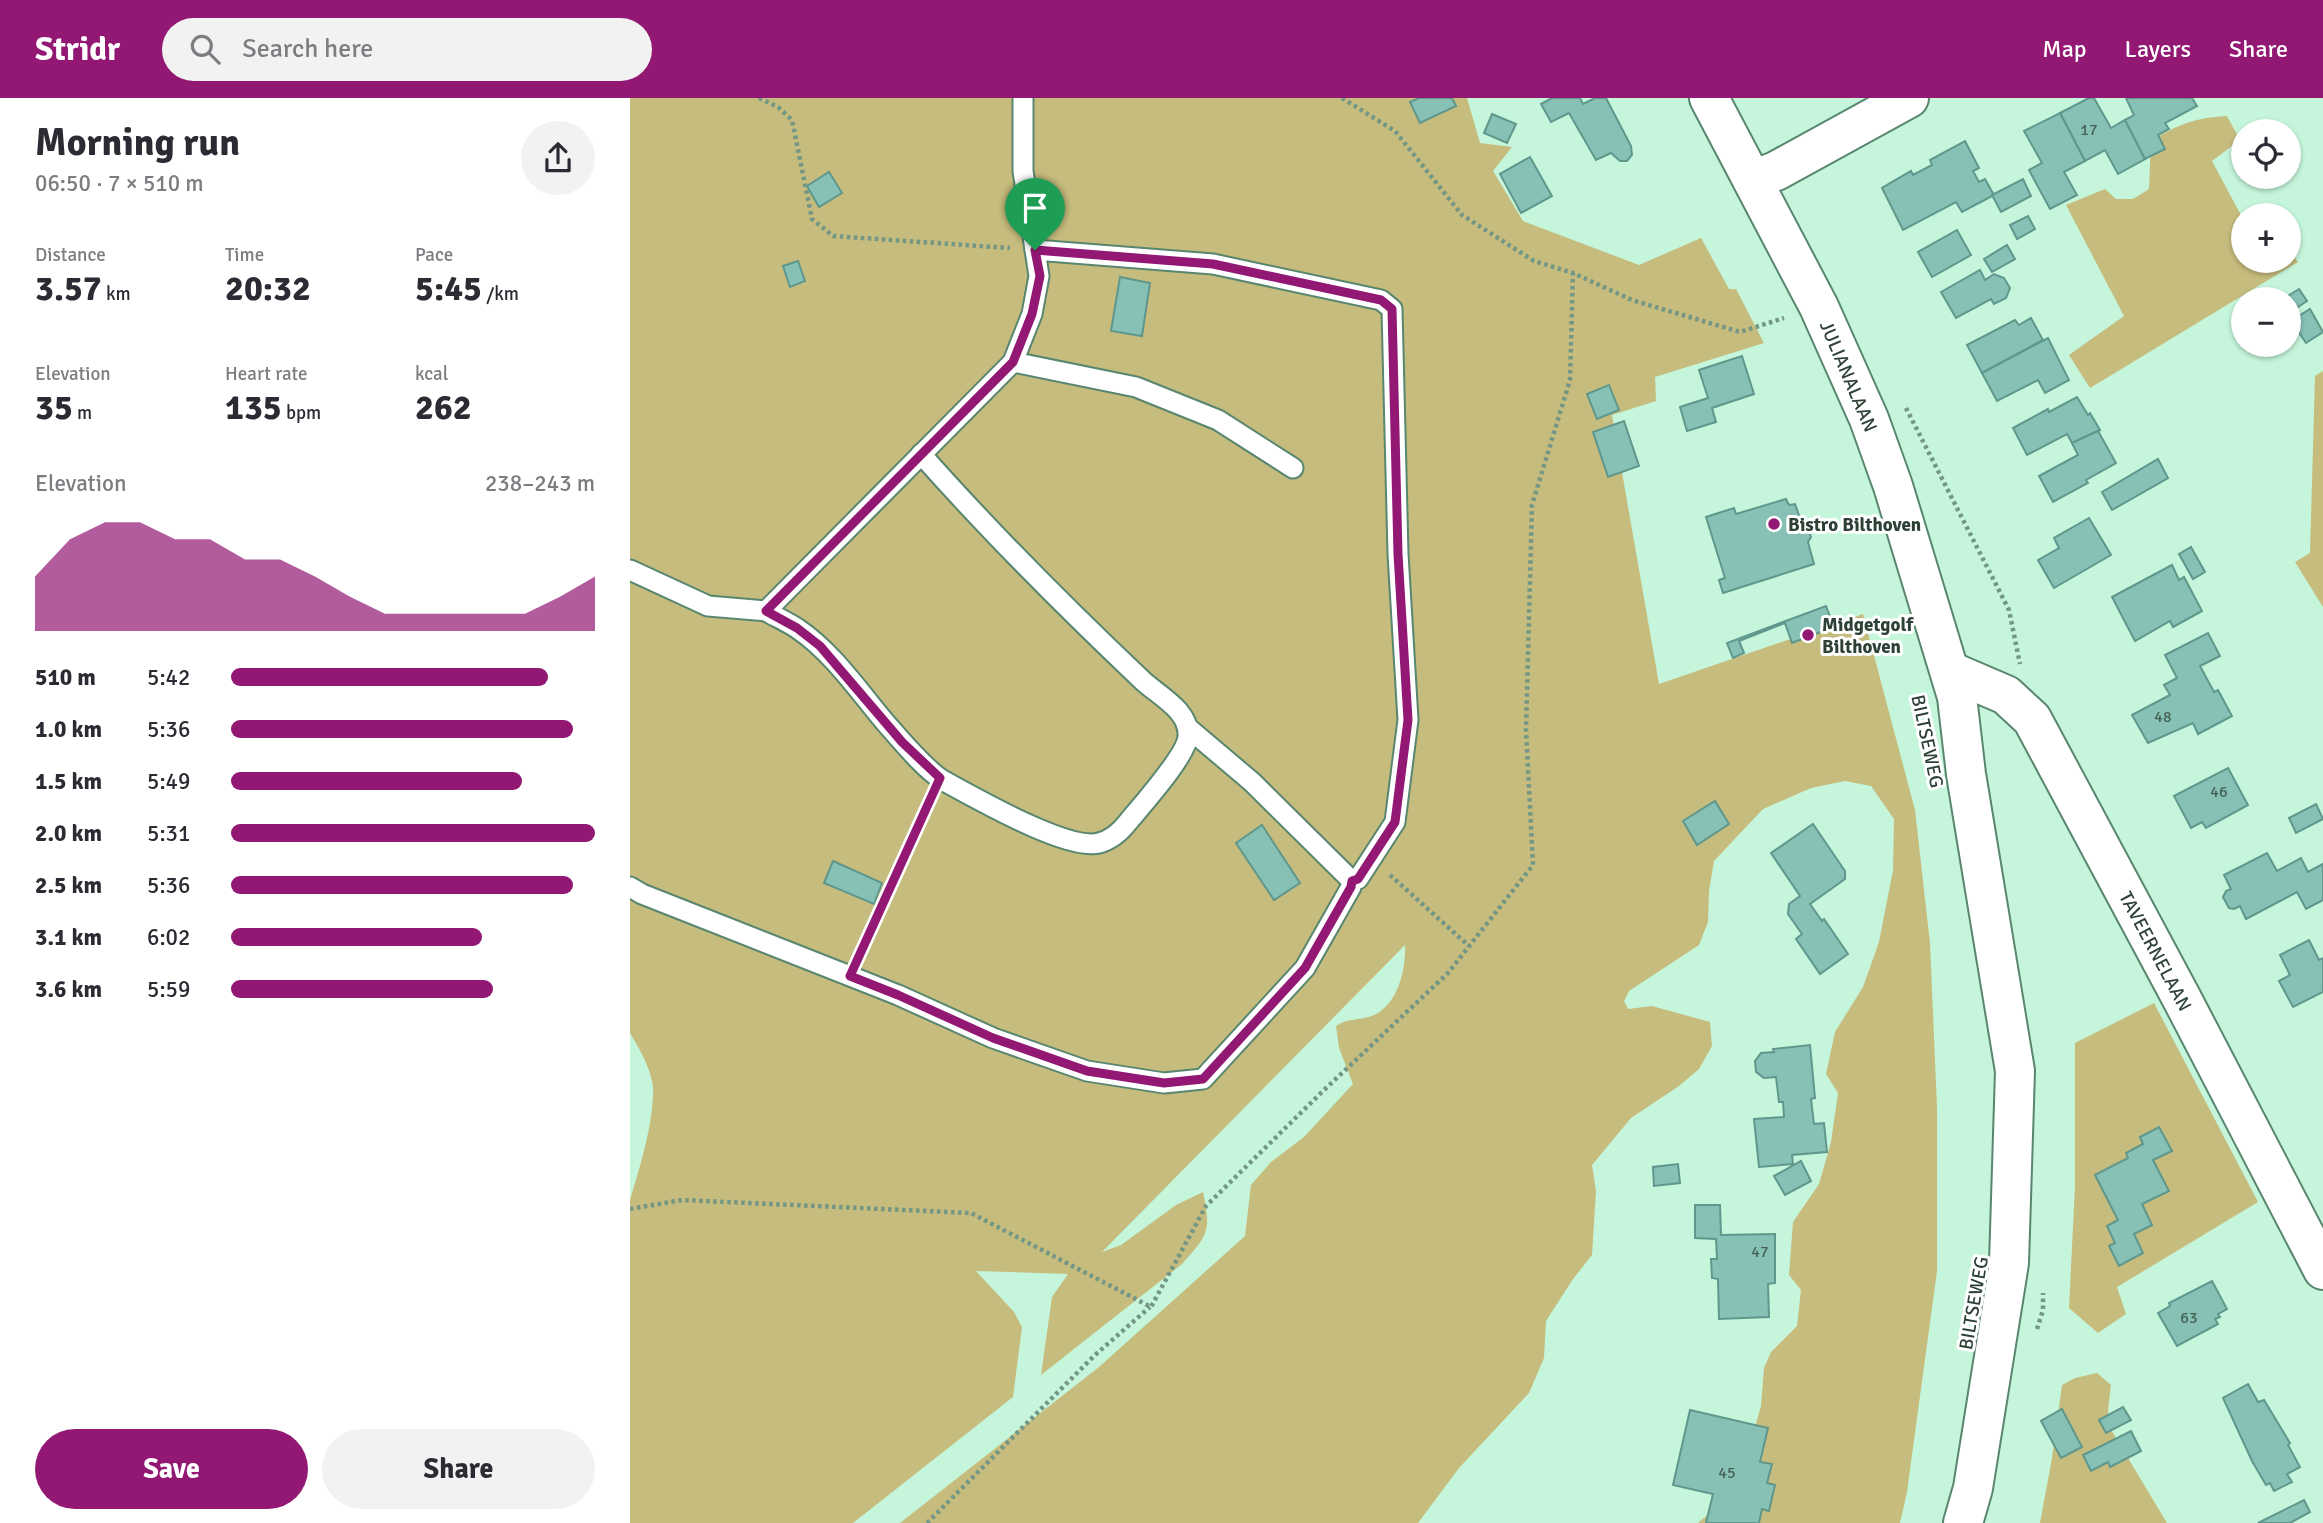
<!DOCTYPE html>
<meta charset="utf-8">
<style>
:root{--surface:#fff;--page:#f2f2f3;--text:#2b2b33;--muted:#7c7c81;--accent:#921874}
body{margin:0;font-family:Signika,sans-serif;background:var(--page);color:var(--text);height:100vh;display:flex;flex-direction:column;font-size:26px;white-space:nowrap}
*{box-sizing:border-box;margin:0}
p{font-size:23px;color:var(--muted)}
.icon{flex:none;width:38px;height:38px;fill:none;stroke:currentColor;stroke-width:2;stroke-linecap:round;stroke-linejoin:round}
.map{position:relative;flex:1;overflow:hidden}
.drawer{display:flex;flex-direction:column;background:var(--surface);width:630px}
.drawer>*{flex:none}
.tools{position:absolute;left:1601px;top:21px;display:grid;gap:14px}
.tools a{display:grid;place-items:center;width:70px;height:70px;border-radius:50%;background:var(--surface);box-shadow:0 2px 5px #0004;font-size:35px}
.pin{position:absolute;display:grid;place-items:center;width:60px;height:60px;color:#fff;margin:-72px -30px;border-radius:50% 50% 50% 0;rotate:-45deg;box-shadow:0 0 7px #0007}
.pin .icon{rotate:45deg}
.round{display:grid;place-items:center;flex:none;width:74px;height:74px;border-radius:37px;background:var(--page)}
.head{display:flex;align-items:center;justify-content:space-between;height:119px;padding:0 35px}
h1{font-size:38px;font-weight:700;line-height:52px}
.stats{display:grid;grid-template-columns:repeat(3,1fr);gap:10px;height:119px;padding:7px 35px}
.stats div{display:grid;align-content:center}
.stats b{font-size:35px;font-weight:700}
.stats small{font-size:19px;font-weight:400}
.stats p{font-size:19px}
.chart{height:196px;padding:14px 35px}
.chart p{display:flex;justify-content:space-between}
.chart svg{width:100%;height:126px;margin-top:7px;fill:var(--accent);opacity:.7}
.primary-button{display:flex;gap:14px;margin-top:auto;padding:14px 35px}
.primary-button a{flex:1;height:80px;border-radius:42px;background:var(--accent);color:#fff;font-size:28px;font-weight:700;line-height:80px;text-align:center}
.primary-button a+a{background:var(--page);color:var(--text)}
ul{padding:0 35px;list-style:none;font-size:23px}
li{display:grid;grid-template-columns:112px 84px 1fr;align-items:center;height:52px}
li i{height:18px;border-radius:9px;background:var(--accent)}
header{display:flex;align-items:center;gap:42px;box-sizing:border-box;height:98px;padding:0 35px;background:var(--accent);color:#fff}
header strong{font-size:33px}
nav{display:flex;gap:38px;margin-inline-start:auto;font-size:24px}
.search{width:490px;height:63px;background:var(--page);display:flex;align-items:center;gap:18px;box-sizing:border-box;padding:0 24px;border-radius:38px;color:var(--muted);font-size:26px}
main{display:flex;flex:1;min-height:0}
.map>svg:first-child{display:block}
.green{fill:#c6bc7d}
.building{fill:#87c1b5;stroke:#5f978c;stroke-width:2}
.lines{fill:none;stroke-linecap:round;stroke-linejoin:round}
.lane-casing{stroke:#58866e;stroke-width:23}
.street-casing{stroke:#58866e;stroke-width:42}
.secondary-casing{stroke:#58866e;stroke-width:42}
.path{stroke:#749684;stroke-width:4.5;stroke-dasharray:3.5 3.5;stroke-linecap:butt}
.lane{stroke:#fff;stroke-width:19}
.street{stroke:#fff;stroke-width:38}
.secondary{stroke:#fff;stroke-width:38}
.route-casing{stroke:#fff;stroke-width:14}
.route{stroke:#921874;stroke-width:9}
.poi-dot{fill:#921874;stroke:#fff;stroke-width:2.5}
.labels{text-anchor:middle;stroke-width:6;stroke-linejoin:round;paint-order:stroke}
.number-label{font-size:16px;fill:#446156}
.street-label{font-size:19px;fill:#2d4136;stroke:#fff}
.poi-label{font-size:19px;font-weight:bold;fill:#2d4136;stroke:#fff;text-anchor:start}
</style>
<header>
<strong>Stridr</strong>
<div class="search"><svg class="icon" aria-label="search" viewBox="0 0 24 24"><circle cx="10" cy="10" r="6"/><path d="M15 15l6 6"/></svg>Search here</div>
<nav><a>Map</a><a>Layers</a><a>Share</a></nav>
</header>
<main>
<section class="drawer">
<div class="head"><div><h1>Morning run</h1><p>06:50 · 7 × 510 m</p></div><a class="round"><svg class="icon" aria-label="share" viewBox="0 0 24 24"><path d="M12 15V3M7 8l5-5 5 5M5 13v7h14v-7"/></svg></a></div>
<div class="stats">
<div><p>Distance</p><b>3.57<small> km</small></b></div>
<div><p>Time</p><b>20:32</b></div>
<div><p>Pace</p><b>5:45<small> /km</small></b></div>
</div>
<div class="stats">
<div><p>Elevation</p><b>35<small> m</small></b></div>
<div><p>Heart rate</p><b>135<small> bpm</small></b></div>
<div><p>kcal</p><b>262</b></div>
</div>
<div class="chart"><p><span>Elevation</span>238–243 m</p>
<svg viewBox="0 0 160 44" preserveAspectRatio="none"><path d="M0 44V25L10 12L20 6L30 6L40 12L50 12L60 19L70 19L80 25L90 32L100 38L110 38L120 38L130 38L140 38L150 32L160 25V44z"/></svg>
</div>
<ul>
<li><b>510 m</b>5:42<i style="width:87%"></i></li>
<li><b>1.0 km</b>5:36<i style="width:94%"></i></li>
<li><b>1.5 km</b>5:49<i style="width:80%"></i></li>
<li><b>2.0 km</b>5:31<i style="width:100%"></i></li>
<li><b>2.5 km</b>5:36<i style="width:94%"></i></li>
<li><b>3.1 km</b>6:02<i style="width:69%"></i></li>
<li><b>3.6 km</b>5:59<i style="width:72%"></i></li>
</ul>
<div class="primary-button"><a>Save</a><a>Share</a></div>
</section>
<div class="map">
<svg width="1693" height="1425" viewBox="0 0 1693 1425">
<rect width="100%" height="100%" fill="#c5f6db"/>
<g class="green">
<path d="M0 0H837L850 45 882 49 863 73 893 123 1009 167 1071 140 1099 191H1106L1134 245 1025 279 1026 303 982 317 1029 586 1233 516 1285 712 1300 845 1307 1009V1173L1277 1394 1270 1425H1068L1087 1409 1116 1361 1131 1308 1134 1270 1141 1254 1167 1228 1171 1192 1159 1177 1163 1124 1189 1086 1201 1044 1208 995 1196 976 1205 934 1233 889 1249 844 1263 772 1264 721 1241 688 1215 683 1181 690 1133 711 1084 763 1079 793 1078 824 1069 847 999 893 994 903 998 911 1022 908 1080 924 1082 948 1069 971 1049 988 1001 1020 962 1067 966 1093 962 1157 943 1181 916 1223 914 1260 899 1295 829 1370 788 1425H270L469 1269 615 1138 621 1087 641 1064 674 1039 723 986 709 950 706 928C719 919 735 923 748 915 769 902 776 870 775 847L472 1154 491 1147 546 1107 573 1094C581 1133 579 1136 552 1166L411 1277 422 1199 438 1176 346 1173 384 1214 392 1229 383 1299 223 1425H0V1102C10 1069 24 1024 23 990 22 972 9 950 0 935Z"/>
<path d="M1597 18 1610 42 1582 63 1613 121 1614 163H1659V152L1668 164 1460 290 1439 257 1494 218 1436 107 1475 91 1486 101H1503L1519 91 1521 43C1549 26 1564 20 1597 18Z"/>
<path d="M1693 273V509L1665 464 1680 455 1685 278Z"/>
<path d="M1524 905 1628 1104 1487 1189 1496 1216 1468 1235 1439 1210 1445 1088V945Z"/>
<path d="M1467 1275 1481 1287 1478 1312 1480 1330 1537 1425H1410L1422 1360 1432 1287 1445 1280Z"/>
</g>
<g class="building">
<path d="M789 0H822L826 8 790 25 780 4Z"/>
<path d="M922 0H950L953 6 965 0H976L1001 48 1002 57 997 63H990L981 55 966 62 939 15 921 24 911 6Z"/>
<path d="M1459 0H1464L1481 30 1495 22 1515 61 1488 76 1475 52 1455 63 1430 15Z"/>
<path d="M1496 0H1562L1567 8 1535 25 1539 31 1528 37 1535 51 1515 61 1495 22 1504 17Z"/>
<path d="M1430 15 1455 63 1434 74 1447 97 1420 111 1399 72 1412 65 1394 33Z"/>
<path d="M862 16 886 26 877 45 854 35Z"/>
<path d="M1335 43 1349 70 1343 73 1349 84 1355 81 1364 97 1332 114 1326 104 1273 132 1252 90 1281 73 1283 77 1302 67 1300 62Z"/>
<path d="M900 59 922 98 891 115 870 76Z"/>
<path d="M199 74 212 95 189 109 177 88Z"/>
<path d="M1393 81 1401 98 1371 114 1362 97Z"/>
<path d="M1398 118 1405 131 1387 141 1380 127Z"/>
<path d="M1327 132 1341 157 1302 179 1288 154Z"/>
<path d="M1377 147 1385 161 1362 174 1354 161Z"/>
<path d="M168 163 175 183 160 189 153 168Z"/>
<path d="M1350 172 1355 182 1364 176 1374 180 1380 190 1376 200 1364 206 1361 201 1326 220 1311 194Z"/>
<path d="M490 179 520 185 512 238 481 233Z"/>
<path d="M1669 191 1677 203 1659 215V201H1653Z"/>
<path d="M1680 211 1693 234 1676 245 1661 223Z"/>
<path d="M1401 220 1413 242 1352 275 1337 247 1385 222 1389 227Z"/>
<path d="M1418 240 1439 282 1415 295 1408 282 1367 303 1352 275Z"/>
<path d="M1112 258 1124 296 1082 310 1086 324 1057 333 1050 309 1078 300 1069 272Z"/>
<path d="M979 287 989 312 967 321 957 296Z"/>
<path d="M1447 299 1458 317 1460 315 1470 332 1442 345 1437 336 1397 357 1383 330 1418 311 1419 314Z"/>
<path d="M994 323 1009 368 978 379 963 334Z"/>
<path d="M1470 332 1468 333 1486 365 1456 382 1458 385 1423 404 1409 378 1448 357 1442 345Z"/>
<path d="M1528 361 1538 380 1482 412 1472 394Z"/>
<path d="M1156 401 1159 407 1165 406 1170 420 1176 423 1181 439 1178 444 1184 466 1093 495 1089 482 1095 480 1076 419 1104 410 1106 416Z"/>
<path d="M1459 420 1481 457 1424 490 1408 462 1429 450 1424 440Z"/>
<path d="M1561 449 1575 474 1563 481 1549 456Z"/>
<path d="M1542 467 1549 482 1554 479 1572 513 1543 529 1540 523 1505 543 1482 499Z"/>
<path d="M1196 508 1204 529 1162 545 1155 525 1109 543 1114 555 1103 560 1097 545Z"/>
<path d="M1578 535 1590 558 1570 568 1584 594 1588 592 1602 618 1568 636 1563 625 1518 645 1502 617 1540 597 1534 587 1547 580 1535 557Z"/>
<path d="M1598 670 1618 707 1576 730 1572 724 1561 730 1544 698Z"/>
<path d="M1085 703 1099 726 1067 747 1053 723Z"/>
<path d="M1686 706 1693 721 1666 735 1659 720Z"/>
<path d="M1183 726 1215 773V781L1180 806 1192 823 1194 821 1218 856 1190 876 1166 841 1172 836 1158 816 1159 806 1170 798 1141 755Z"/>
<path d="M632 727 670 785 644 802 606 745Z"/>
<path d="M1637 755 1647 773 1671 760 1678 774 1693 766V802L1676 811 1667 794 1616 821 1610 808 1604 811 1599 810 1593 799 1596 793 1601 791 1594 777Z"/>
<path d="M203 763 252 785 244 806 194 785Z"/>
<path d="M1679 842 1689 862 1693 860V894L1663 909 1649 883 1660 877 1650 857Z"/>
<path d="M1180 947 1185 1000 1181 1001 1184 1026 1194 1025 1197 1054 1162 1057 1163 1066 1129 1069 1124 1021 1154 1019 1153 1004H1149L1146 979 1134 980 1126 974 1125 963 1131 955 1144 954 1143 951Z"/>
<path d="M1529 1029 1542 1053 1523 1062 1539 1093 1512 1106 1522 1127 1504 1136 1513 1155 1489 1168 1479 1148 1485 1145 1477 1128 1488 1122 1465 1077 1498 1060 1496 1055 1513 1046 1510 1039Z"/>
<path d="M1171 1063 1181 1083 1155 1097 1144 1078Z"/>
<path d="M1048 1066 1050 1085 1024 1088 1023 1069Z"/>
<path d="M1065 1107H1090L1091 1137 1145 1136V1185L1138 1186 1139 1219 1089 1221 1088 1181 1082 1180 1081 1161H1087L1086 1141 1065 1140Z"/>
<path d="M1582 1183 1597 1211 1588 1216 1590 1219 1585 1221 1588 1226 1547 1248 1528 1215 1540 1208 1539 1205Z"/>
<path d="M1618 1286 1628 1304 1634 1302 1660 1345 1658 1347 1670 1369 1657 1376 1662 1384 1644 1393 1640 1385 1636 1387 1622 1363 1593 1300Z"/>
<path d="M1493 1309 1501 1322 1476 1335 1469 1322Z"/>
<path d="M1432 1311 1452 1349 1431 1360 1411 1323Z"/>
<path d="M1060 1312 1138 1330 1130 1364 1142 1366 1137 1385 1145 1387 1139 1413 1132 1411 1129 1425H1076L1083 1396 1043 1387Z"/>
<path d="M1501 1333 1511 1353 1480 1369 1478 1364 1461 1373 1453 1357Z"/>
<path d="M1674 1402 1680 1414 1660 1425H1628Z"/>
</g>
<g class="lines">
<defs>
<g id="lane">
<path d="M383 264 506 289 588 322 663 370"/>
<path d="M0 472 78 508 136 513 383 264 402 216 409 178 393 73V0"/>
<path d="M136 513C146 519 158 524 168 531 202 554 228 592 254 623 269 640 295 672 314 683 344 699 437 753 469 745 481 742 491 733 498 724 512 707 557 657 558 638 560 613 528 597 513 583 436 510 361 435 291 356"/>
<path d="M557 629 622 684 722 783"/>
<path d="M0 789 12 796 268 897 363 940 457 973 534 985 573 981 675 870 721 789 722 783 728 781 765 724 778 622 768 456 762 211 751 202 583 166 405 152"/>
</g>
<g id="street">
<path d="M1123 82 1146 73 1279 0"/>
<path d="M1320 573 1376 597 1402 621 1552 901 1693 1172"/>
</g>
<path id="secondary" d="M1079 0 1189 209 1239 321 1263 388 1327 599 1336 676 1385 973 1379 1165 1343 1390 1333 1425"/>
</defs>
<use href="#lane" class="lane-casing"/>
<use href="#street" class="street-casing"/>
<use href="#secondary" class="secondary-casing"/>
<g class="path">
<path d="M129 0 148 9 162 22 182 121 203 138 380 150"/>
<path d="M712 0 765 33 832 117 904 163 943 175 1002 202 1110 234 1154 220"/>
<path d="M1276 310 1379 512 1390 566"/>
<path d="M760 777 839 848"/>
<path d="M231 855 299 704"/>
<path d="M0 1111 52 1102 341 1115 521 1209 576 1108 693 993 818 875 903 767 896 632 902 407 940 282 943 175"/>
<path d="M1407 1231 1413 1212V1195"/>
<path d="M297 1425 465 1257 520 1209"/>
</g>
<use href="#lane" class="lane"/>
<use href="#street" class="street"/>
<use href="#secondary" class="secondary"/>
</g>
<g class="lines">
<defs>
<path id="route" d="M405 152 583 166 751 202 762 211 768 456 778 622 765 724 728 781 722 783 721 789 675 870 573 981 534 985 457 973 363 940 268 897 220 878 310 680 272 644 190 548 167 530 136 513 383 264 402 216 410 178Z"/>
</defs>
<use href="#route" class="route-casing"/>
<use href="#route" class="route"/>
</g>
<g class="poi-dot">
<circle cx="1144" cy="426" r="7"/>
<circle cx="1178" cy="537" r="7"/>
</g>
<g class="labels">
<g class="number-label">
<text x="1459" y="37">17</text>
<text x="1533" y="624">48</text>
<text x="1589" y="699">46</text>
<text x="1130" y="1159">47</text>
<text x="1559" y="1225">63</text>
<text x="1097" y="1380">45</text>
</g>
<g class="street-label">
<text transform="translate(1219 278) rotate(67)" y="7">JULIANALAAN</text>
<text transform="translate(1298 643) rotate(78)" y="7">BILTSEWEG</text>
<text transform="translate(1526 853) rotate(62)" y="7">TAVEERNELAAN</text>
<text transform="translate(1343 1205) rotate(-80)" y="7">BILTSEWEG</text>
</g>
<g class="poi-label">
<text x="1158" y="433">Bistro Bilthoven</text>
<text x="1192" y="533">Midgetgolf<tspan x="1192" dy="22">Bilthoven</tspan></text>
</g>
</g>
</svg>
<div class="tools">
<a><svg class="icon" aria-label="locate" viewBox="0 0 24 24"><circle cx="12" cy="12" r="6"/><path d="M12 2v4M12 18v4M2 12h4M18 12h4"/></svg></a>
<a>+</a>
<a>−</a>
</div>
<div class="pin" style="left:405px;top:152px;background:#1e9e55"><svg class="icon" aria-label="arrive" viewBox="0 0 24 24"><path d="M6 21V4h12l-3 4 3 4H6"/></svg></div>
</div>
</main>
